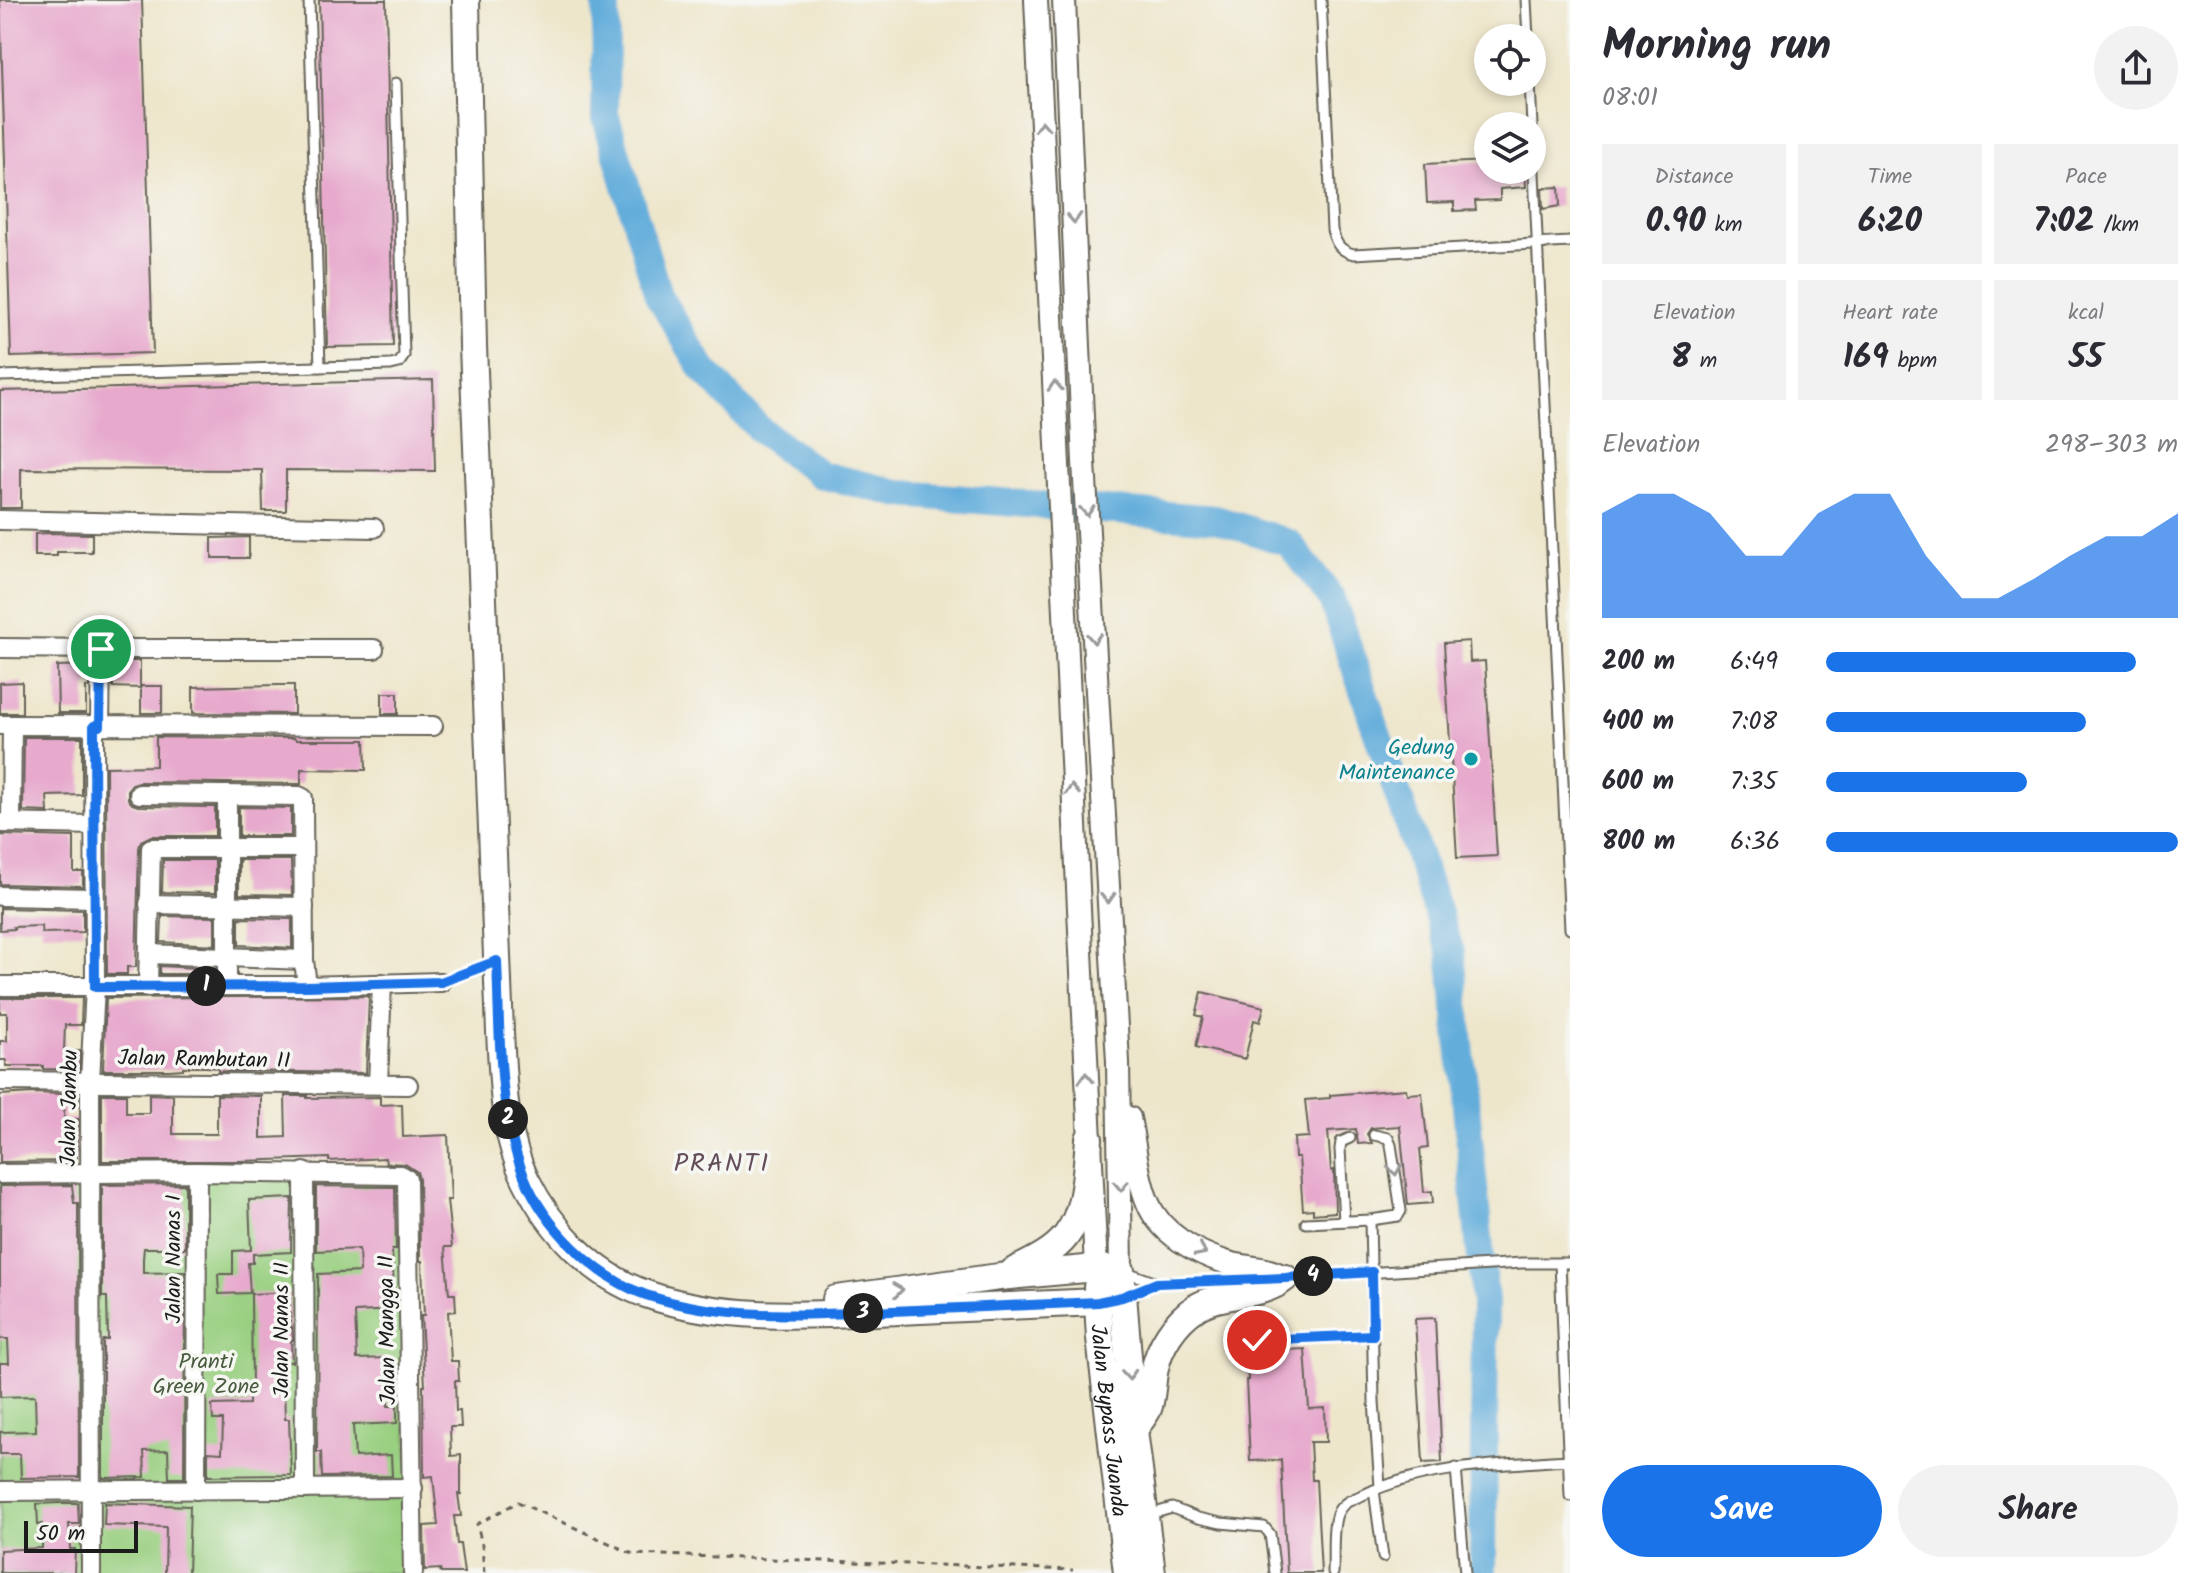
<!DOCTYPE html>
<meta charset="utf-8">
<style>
:root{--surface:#fff;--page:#f2f2f3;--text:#2b2b33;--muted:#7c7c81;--accent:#1a73e8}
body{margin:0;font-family:Kalam,sans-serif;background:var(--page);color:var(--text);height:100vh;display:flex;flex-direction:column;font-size:30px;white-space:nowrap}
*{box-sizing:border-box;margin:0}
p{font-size:26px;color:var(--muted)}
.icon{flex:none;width:44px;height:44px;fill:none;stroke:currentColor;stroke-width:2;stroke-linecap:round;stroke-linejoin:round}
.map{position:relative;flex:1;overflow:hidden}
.side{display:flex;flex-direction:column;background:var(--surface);width:640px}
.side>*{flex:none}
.controls{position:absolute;left:1474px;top:24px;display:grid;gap:16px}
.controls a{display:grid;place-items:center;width:72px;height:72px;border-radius:50%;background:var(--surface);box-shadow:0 4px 12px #0003;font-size:40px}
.scale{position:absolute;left:24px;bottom:20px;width:114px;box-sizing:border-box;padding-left:8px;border:4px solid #1c1c1c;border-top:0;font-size:22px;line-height:28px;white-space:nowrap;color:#1c1c1c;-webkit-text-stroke:6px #f6f6f2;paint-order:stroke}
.pin{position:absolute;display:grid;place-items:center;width:68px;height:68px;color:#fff;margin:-34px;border:4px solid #fff;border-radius:50%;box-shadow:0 2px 8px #0007}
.km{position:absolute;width:40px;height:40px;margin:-20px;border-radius:50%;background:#222;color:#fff;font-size:22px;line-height:40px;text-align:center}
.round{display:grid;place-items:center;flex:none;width:84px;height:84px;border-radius:42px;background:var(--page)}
.headline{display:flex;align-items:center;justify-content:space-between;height:136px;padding:0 32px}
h1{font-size:44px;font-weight:700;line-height:60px}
.stats{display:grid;grid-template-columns:repeat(3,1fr);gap:12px;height:136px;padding:8px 32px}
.stats div{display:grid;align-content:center;border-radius:0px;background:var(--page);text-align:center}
.stats b{font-size:34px;font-weight:700}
.stats small{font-size:22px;font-weight:400}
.stats p{font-size:22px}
.chart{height:224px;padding:16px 32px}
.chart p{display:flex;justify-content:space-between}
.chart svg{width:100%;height:144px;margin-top:8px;fill:var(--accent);opacity:.7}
.button{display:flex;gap:16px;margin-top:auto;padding:16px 32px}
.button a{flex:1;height:92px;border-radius:48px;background:var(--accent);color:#fff;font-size:32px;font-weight:700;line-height:92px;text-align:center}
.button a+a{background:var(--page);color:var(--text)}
ul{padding:0 32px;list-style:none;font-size:26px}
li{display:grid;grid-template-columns:128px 96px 1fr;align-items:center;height:60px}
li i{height:20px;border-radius:10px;background:var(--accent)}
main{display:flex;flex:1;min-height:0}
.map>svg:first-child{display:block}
.green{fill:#99cf80;stroke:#5a764e;stroke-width:2}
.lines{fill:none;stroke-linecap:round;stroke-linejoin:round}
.river{stroke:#63addb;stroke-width:28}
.building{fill:#e7aacd}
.service-casing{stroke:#666359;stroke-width:13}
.minor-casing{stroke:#666359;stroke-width:22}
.tertiary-casing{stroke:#666359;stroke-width:26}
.secondary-casing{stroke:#666359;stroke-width:30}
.path{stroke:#666359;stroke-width:3;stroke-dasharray:6 6;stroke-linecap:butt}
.service{stroke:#fff;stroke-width:9}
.minor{stroke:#fff;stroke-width:18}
.tertiary{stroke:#fff;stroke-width:22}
.secondary{stroke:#fff;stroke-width:26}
.oneway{stroke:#999}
.route-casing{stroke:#fff;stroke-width:16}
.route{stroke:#1a73e8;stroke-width:10}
.culture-dot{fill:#0f9aa8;stroke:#f6f6f2;stroke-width:3}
.labels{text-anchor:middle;stroke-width:7;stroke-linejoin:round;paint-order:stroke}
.culture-label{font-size:22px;fill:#0d838f;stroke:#f6f6f2;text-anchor:end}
.street-label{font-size:22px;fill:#1c1c1c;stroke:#f6f6f2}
.park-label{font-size:22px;fill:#485b3f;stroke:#f6f6f2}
.quarter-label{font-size:26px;letter-spacing:2px;fill:#634e5a;stroke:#f6f6f2}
</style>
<main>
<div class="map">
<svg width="1570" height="1573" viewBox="0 0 1570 1573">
<rect width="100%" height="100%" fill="#f6f6f2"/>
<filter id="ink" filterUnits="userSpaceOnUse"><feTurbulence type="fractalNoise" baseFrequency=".0125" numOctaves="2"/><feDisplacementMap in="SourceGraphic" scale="16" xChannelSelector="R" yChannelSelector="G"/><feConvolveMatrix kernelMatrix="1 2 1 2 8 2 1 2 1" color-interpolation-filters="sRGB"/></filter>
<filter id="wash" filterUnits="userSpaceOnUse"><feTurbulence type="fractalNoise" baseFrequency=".006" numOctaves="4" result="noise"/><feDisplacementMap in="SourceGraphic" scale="32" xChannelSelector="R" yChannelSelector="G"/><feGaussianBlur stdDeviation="1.8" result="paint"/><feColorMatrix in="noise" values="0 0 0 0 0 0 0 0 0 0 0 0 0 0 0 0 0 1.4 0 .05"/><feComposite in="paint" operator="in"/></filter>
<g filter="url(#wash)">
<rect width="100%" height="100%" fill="#eee6cb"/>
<path class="green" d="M0 1174 400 1175 412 1573H0Z"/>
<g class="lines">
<path class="river" d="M606 0 605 114 658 295 703 369 760 430 821 475 902 494 1216 519 1289 543 1332 599 1451 952 1485 1301 1483 1573"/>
</g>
<g id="blocks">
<g class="building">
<path d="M0 0H142L153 353 11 357Z"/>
<path d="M319 0H386L393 346 327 347Z"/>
<path d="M1488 161V170H1525L1526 187 1500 189V200L1475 201 1476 210 1454 211V202L1427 203 1425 164Z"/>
<path d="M1559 187 1560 206 1543 209 1542 188Z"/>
<path d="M433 380 435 471 286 470V511H263L262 470 21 469V508H0V391Z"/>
<path d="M47 533 92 534V552H57V556H35V534Z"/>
<path d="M249 537V558H212V538Z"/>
<path d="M1469 641 1470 662 1485 661 1497 856 1457 858 1444 643Z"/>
<path d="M126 661H140V688L113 687V663H126Z"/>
<path d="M89 665V687H86V713H58L57 666Z"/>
<path d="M22 682V713H0V683Z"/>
<path d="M279 685H294V714L193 713V687Z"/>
<rect x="141" y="686" width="21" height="27"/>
<rect x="382" y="693" width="16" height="21"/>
<path d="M24 737H82V795L47 796 48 812 23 811Z"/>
<path d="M156 737 294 738 296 740H365L366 770 301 769V784L139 782 132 784 128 789V799L132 804 138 806 215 807V836H151L141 841 139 848 136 967H127V974H107L106 767 156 766Z"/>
<path d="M239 807 291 808V836H239Z"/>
<path d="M0 835 74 837V872H83V886L0 884Z"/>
<path d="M163 860H215V893L162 892Z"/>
<path d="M239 860H291L292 895 239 894Z"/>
<path d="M0 908 83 910V932L42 933 41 926 13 927 14 929 0 930Z"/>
<path d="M162 916 215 917V945L161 942Z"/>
<path d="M239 918 292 919V948L239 945Z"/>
<path d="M160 966 215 969V974H160Z"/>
<path d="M1202 992 1264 1007 1260 1022 1254 1020 1245 1059 1196 1047 1203 1017 1196 1015Z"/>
<path d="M369 996 366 1073 218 1071V1068L206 1067H183V1069L169 1070H103L106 998Z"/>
<path d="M0 998H82L81 1025H65L64 1052 80 1051 79 1070 43 1069V1066H6V1060H0V1041H7V1013H0Z"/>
<path d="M1406 1089 1407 1094 1422 1093 1428 1148 1420 1149 1424 1192 1432 1191 1433 1203 1408 1205 1400 1126 1371 1128 1367 1134 1372 1143 1358 1144 1356 1129 1328 1131 1331 1171 1334 1170 1335 1212 1313 1214V1209L1303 1210 1299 1157H1295L1294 1138 1309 1137 1305 1100 1330 1098V1095Z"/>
<path d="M33 1093 65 1094 64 1119H78L77 1161 0 1162V1095Z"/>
<path d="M102 1094H126V1113H149V1094L173 1095V1134H217V1095L261 1096V1138L286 1137 285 1096H307V1098L380 1097V1105L402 1104 403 1137 448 1135 451 1200H447L452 1247H445L449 1294H455L456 1311 448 1312 451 1361H458L459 1381H455L456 1411H460L461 1427H450L451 1456 461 1455V1494H458L461 1516H454L457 1544H460L464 1573H441L440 1569 425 1570 424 1526 438 1525 433 1476 424 1477 423 1386H425L421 1316H424L422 1261H420L419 1179 417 1172 405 1164 386 1163 385 1158 329 1161V1158L241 1161H102Z"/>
<path d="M185 1184V1248H144L143 1259V1273L185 1272 184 1478H169L168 1450 144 1451 145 1477 103 1478V1340H108L107 1297H102V1185Z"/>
<path d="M72 1185 74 1203H78L79 1477 21 1478 20 1454H0V1432L36 1431 35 1396 0 1397V1363H9L8 1339H0V1186Z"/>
<path d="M316 1186 395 1187 396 1250H392L395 1310 355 1312 357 1359 389 1358 390 1373H387L388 1406H397V1423L353 1425 355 1457 391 1455 392 1476 322 1477 321 1452H317L318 1274 360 1272 359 1249 316 1251Z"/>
<path d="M292 1198 291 1252 253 1254V1263H248L250 1293 219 1294 218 1274H233V1251L251 1250 249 1200Z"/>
<path d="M290 1292V1328L292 1327 293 1340H291L292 1362H284V1384L285 1419H289L291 1475 208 1476V1452L222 1453 223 1420H213L212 1405 249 1404V1387H252L251 1294Z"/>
<path d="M1435 1318 1442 1462 1423 1463 1415 1319Z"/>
<path d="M1305 1349 1309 1409 1325 1408 1326 1442H1310L1312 1480H1316L1321 1573H1287L1281 1460 1250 1461 1246 1380H1248L1247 1352Z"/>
<path d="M61 1503H78L79 1524H69L70 1549H75L74 1573H0V1550L42 1548V1524L38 1525 37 1504Z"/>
<path d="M105 1503 190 1506 188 1573H165L166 1527 104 1525Z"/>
</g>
</g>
</g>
<g filter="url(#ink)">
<use href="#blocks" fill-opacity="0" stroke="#666359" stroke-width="2"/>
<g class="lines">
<defs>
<g id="service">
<path d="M309 0 320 367"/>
<path d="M1321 0 1332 230C1336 244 1340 251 1354 254L1570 242"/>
<path d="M1526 0 1528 38"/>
<path d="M1530 82 1532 126"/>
<path d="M1532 131 1570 929"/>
<path d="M0 376 391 365 399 363 404 356 396 83"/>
<path d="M1370 1220 1374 1401 1380 1487"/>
<path d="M1344 1221 1340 1149 1341 1142 1350 1138"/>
<path d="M1306 1223 1370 1220 1398 1216 1401 1211 1391 1145 1388 1138 1374 1135"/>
<path d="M1560 1263 1570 1496"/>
<path d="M1124 1271 1157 1283"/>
<path d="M1286 1278 1522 1263H1570"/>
<path d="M1124 1296 1157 1283 1255 1280"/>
<path d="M1257 1340 1373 1335"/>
<path d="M1456 1468 1465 1573"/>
<path d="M1374 1490 1383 1557"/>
<path d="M1148 1515 1172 1508 1198 1518 1221 1523 1264 1527 1270 1534 1275 1573"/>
<path d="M1333 1573C1334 1557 1331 1525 1338 1512 1343 1502 1353 1499 1363 1495 1427 1465 1498 1465 1568 1460"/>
</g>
<g id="minor">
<path d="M0 520 374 528"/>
<path d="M0 648 101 649"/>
<path d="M0 725 433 726"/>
<path d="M100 726 101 649H374"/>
<path d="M139 794 299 796 303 798 304 960 307 986"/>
<path d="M227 795V986"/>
<path d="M0 823 95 825"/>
<path d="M11 823 12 725"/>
<path d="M0 896 94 898"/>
<path d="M149 904 304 907"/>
<path d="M149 954 304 960"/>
<path d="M0 986H307L441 982"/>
<path d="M148 987 151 848H303"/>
<path d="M0 1081 408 1085"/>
<path d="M378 1084 382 983"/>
<path d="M304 1172 305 1489"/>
<path d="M0 1174 197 1172 400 1175 407 1179 413 1573"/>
<path d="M196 1490 197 1172"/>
<path d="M0 1491 413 1488"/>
<path d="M91 1573 90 1081 95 987 94 726"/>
</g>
<g id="tertiary">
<path d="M1036 0 1096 1268"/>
<path d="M1064 0 1084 462 1118 1062 1121 1270"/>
<path d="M1129 1118C1135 1146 1137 1177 1148 1203 1160 1233 1196 1253 1225 1262 1246 1269 1267 1266 1285 1278"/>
</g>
<g id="secondary">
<path d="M466 0 473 346 500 1032C503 1081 503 1135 526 1180 551 1230 592 1275 646 1294 724 1322 816 1315 898 1311 965 1308 1031 1305 1098 1302L1122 1297"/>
<path d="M1014 1271C1032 1262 1054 1252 1066 1236 1086 1211 1086 1170 1089 1139"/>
<path id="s1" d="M1097 1287 1100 1338 1127 1573"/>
<path d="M836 1299 999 1277 1096 1268 1121 1270 1134 1430 1152 1573"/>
<path d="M1134 1430C1138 1423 1144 1417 1148 1409 1152 1399 1152 1384 1154 1373 1158 1347 1175 1321 1197 1307 1224 1291 1261 1298 1285 1278"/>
</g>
</defs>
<use href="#service" class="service-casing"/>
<use href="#minor" class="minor-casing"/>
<use href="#tertiary" class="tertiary-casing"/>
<use href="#secondary" class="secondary-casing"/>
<g class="path">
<path d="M456 977 478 968"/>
<path d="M484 1573 482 1545 477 1524 518 1502 633 1554 1073 1570"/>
</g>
<use href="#service" class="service"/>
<use href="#minor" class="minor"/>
<use href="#tertiary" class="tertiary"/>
<use href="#secondary" class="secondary"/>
</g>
<defs><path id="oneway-chevron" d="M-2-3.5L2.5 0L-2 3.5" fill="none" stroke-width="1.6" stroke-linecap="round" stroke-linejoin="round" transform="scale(2)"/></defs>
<g class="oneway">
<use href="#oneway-chevron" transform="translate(1042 126) rotate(-93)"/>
<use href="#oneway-chevron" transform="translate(1074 218) rotate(87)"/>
<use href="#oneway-chevron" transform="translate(1055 386) rotate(-93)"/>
<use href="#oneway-chevron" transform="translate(1087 511) rotate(87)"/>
<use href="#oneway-chevron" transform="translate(1094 638) rotate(87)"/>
<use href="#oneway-chevron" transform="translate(1072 790) rotate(-93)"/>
<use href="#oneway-chevron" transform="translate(1108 898) rotate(87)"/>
<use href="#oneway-chevron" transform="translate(1086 1078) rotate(-93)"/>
<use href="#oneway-chevron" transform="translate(1395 1170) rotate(81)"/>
<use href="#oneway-chevron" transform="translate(1121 1186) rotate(89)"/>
<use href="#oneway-chevron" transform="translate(1201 1251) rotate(27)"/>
<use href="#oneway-chevron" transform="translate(898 1290) rotate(-8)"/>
<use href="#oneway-chevron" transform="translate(1129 1375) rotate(85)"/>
</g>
</g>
<g class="lines" filter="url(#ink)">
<defs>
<path id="route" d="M101 649 100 726H94L95 987 307 986 441 982 497 961C500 1032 497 1109 524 1176 544 1226 595 1277 646 1295 725 1321 811 1315 892 1311 961 1308 1029 1305 1098 1302L1122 1297 1157 1283 1285 1278 1372 1272 1373 1335 1257 1340"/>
</defs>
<use href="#route" class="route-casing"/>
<use href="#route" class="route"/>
</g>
<circle class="culture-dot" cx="1471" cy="759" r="8"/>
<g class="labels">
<g class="culture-label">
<text x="1455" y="754">Gedung<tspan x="1455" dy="25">Maintenance</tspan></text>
</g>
<g class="street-label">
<text transform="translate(204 1058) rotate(1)" y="8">Jalan Rambutan II</text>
<text transform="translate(68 1108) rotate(-89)" y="8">Jalan Jambu</text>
<text transform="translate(172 1259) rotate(-90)" y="8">Jalan Nanas I</text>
<text transform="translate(280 1330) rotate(-90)" y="8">Jalan Nanas II</text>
<text transform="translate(386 1330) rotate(-91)" y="8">Jalan Mangga II</text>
<text dy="8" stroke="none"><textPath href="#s1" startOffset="134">Jalan Bypass Juanda</textPath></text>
</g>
<g class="park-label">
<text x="206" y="1368">Pranti<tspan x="206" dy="25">Green Zone</tspan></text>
</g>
<g class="quarter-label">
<text x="722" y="1171">PRANTI</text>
</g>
</g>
</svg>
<div class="controls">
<a><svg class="icon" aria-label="locate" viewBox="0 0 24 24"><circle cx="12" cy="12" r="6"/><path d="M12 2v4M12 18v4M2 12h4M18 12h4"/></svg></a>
<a><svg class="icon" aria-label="layers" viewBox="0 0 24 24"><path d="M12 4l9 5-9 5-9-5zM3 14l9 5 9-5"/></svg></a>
</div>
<div class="scale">50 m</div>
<div class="pin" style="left:101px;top:649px;background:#1e9e55"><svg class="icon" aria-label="arrive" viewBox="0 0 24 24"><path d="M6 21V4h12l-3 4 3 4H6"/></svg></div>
<div class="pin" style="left:1257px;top:1340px;background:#d93025"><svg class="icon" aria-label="check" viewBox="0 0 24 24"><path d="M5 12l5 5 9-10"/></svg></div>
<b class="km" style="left:206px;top:986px">1</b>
<b class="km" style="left:508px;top:1119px">2</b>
<b class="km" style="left:863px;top:1313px">3</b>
<b class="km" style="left:1313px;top:1276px">4</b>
</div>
<section class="side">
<div class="headline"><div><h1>Morning run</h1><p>08:01</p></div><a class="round"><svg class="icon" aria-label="share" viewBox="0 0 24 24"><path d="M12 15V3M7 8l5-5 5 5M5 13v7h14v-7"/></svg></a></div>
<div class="stats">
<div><p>Distance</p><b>0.90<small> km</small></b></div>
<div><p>Time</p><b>6:20</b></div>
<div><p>Pace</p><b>7:02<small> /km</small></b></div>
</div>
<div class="stats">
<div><p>Elevation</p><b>8<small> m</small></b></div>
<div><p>Heart rate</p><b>169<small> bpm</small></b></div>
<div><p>kcal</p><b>55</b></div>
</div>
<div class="chart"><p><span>Elevation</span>298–303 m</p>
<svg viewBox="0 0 160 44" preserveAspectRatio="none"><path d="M0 44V12L10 6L20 6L30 12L40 25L50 25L60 12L70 6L80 6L90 25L100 38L110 38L120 32L130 25L140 19L150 19L160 12V44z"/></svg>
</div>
<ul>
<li><b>200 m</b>6:49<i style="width:88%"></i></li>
<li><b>400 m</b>7:08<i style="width:74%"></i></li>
<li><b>600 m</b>7:35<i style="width:57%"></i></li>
<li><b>800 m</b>6:36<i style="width:100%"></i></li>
</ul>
<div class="button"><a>Save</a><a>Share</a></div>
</section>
</main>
